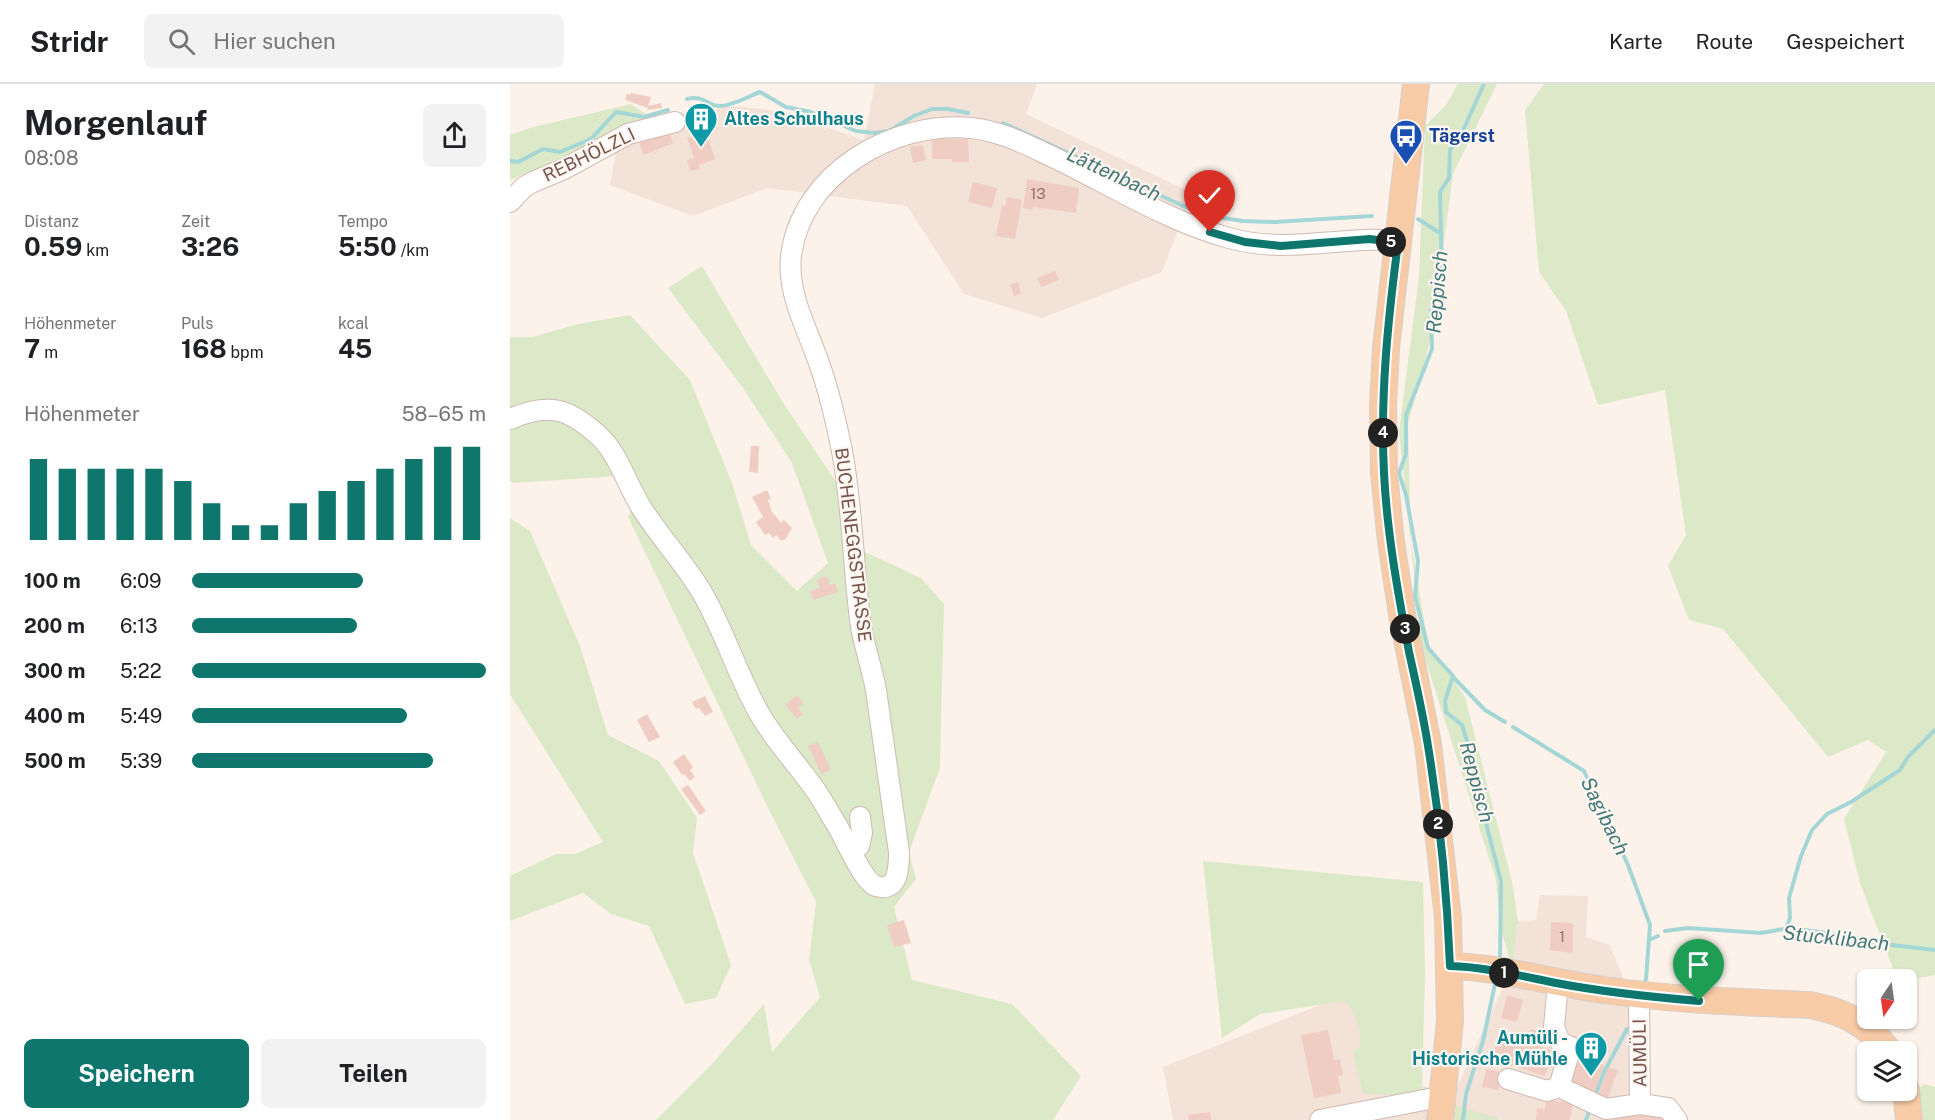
<!DOCTYPE html>
<html lang="de">
<meta charset="utf-8">
<style>
:root{--surface:#fff;--page:#f2f2f2;--text:#202124;--muted:#757577;--line:#e0e0e0;--accent:#0f766e}
body{margin:0;font-family:"Public Sans",sans-serif;background:var(--page);color:var(--text);height:100vh;display:flex;flex-direction:column;font-size:22px;white-space:nowrap}
*{box-sizing:border-box;margin:0}
p{font-size:20px;color:var(--muted)}
.icon{flex:none;width:33px;height:33px;fill:none;stroke:currentColor;stroke-width:2;stroke-linecap:round;stroke-linejoin:round}
.map{position:relative;flex:1;overflow:hidden}
.drawer{display:flex;flex-direction:column;background:var(--surface);width:510px}
.drawer>*{flex:none}
.needle{width:39px;rotate:193deg}
.controls{position:absolute;left:1347px;top:885px;display:grid;gap:12px}
.controls a{display:grid;place-items:center;width:60px;height:60px;border-radius:9px;background:var(--surface);box-shadow:0 2px 4px #0004;font-size:30px}
.pin{position:absolute;display:grid;place-items:center;width:51px;height:51px;color:#fff;margin:-62px -26px;border-radius:50% 50% 50% 0;rotate:-45deg;box-shadow:0 0 6px #0007}
.pin .icon{rotate:45deg}
.km{position:absolute;width:30px;height:30px;margin:-15px;border-radius:50%;background:#222;color:#fff;font-size:16px;line-height:30px;text-align:center}
.round{display:grid;place-items:center;flex:none;width:63px;height:63px;border-radius:9px;background:var(--page)}
.head{display:flex;align-items:center;justify-content:space-between;height:102px;padding:0 24px}
h1{font-size:33px;font-weight:700;line-height:45px}
.stats{display:grid;grid-template-columns:repeat(3,1fr);gap:9px;height:102px;padding:6px 24px}
.stats div{display:grid;align-content:center}
.stats b{font-size:26px;font-weight:700}
.stats small{font-size:16px;font-weight:400}
.stats p{font-size:16px}
.chart{height:168px;padding:12px 24px}
.chart p{display:flex;justify-content:space-between}
.chart svg{width:100%;height:108px;margin-top:6px;stroke:var(--accent);stroke-width:6}
.primary-button{display:flex;gap:12px;margin-top:auto;padding:12px 24px}
.primary-button a{flex:1;height:69px;border-radius:9px;background:var(--accent);color:#fff;font-size:24px;font-weight:700;line-height:69px;text-align:center}
.primary-button a+a{background:var(--page);color:var(--text)}
ul{padding:0 24px;list-style:none;font-size:20px}
li{display:grid;grid-template-columns:96px 72px 1fr;align-items:center;height:45px}
li i{height:15px;border-radius:8px;background:var(--accent)}
header{display:flex;align-items:center;gap:36px;box-sizing:border-box;height:84px;padding:0 30px;background:var(--surface);border-bottom:2px solid var(--line)}
header strong{font-size:28px}
nav{display:flex;gap:33px;margin-inline-start:auto;font-size:21px}
.search{width:420px;height:54px;background:var(--page);display:flex;align-items:center;gap:15px;box-sizing:border-box;padding:0 21px;border-radius:9px;color:var(--muted);font-size:22px}
main{display:flex;flex:1;min-height:0}
.map>svg:first-child{display:block}
.residential{fill:#f3e2d8}
.green{fill:#dbe9c8}
.lines{fill:none;stroke-linecap:round;stroke-linejoin:round}
.stream{stroke:#a5d6d6;stroke-width:4}
.building{fill:#f0cdc3}
.minor-casing{stroke:#cfbab2;stroke-width:22}
.major-casing{stroke:#d8cfcd;stroke-width:28}
.minor{stroke:#fff;stroke-width:20}
.major{stroke:#f6cba6;stroke-width:26}
.route-casing{stroke:#fff;stroke-width:12}
.route{stroke:#0f766e;stroke-width:8}
.labels{text-anchor:middle;stroke-width:4.5;stroke-linejoin:round;paint-order:stroke}
.number-label{font-size:15px;fill:#94736b}
.culture-label{font-size:18px;font-weight:bold;fill:#0d838f;stroke:#fef6f0;text-anchor:start}
.transit-label{font-size:18px;font-weight:bold;fill:#164399;stroke:#fef6f0;text-anchor:start}
.street-label{font-size:18px;fill:#75554e;stroke:#fef6f0}
.water-label{font-size:20px;font-style:italic;fill:#427979;stroke:#fef6f0}
</style>
<header>
<strong>Stridr</strong>
<div class="search"><svg class="icon" aria-label="search" viewBox="0 0 24 24"><circle cx="10" cy="10" r="6"/><path d="M15 15l6 6"/></svg>Hier suchen</div>
<nav><a>Karte</a><a>Route</a><a>Gespeichert</a></nav>
</header>
<main>
<section class="drawer">
<div class="head"><div><h1>Morgenlauf</h1><p>08:08</p></div><a class="round"><svg class="icon" aria-label="share" viewBox="0 0 24 24"><path d="M12 15V3M7 8l5-5 5 5M5 13v7h14v-7"/></svg></a></div>
<div class="stats">
<div><p>Distanz</p><b>0.59<small> km</small></b></div>
<div><p>Zeit</p><b>3:26</b></div>
<div><p>Tempo</p><b>5:50<small> /km</small></b></div>
</div>
<div class="stats">
<div><p>Höhenmeter</p><b>7<small> m</small></b></div>
<div><p>Puls</p><b>168<small> bpm</small></b></div>
<div><p>kcal</p><b>45</b></div>
</div>
<div class="chart"><p><span>Höhenmeter</span>58–65 m</p>
<svg viewBox="0 0 160 44" preserveAspectRatio="none"><path d="M5 44V11M15 44V15M25 44V15M35 44V15M45 44V15M55 44V20M65 44V29M75 44V38M85 44V38M95 44V29M105 44V24M115 44V20M125 44V15M135 44V11M145 44V6M155 44V6"/></svg>
</div>
<ul>
<li><b>100 m</b>6:09<i style="width:58%"></i></li>
<li><b>200 m</b>6:13<i style="width:56%"></i></li>
<li><b>300 m</b>5:22<i style="width:100%"></i></li>
<li><b>400 m</b>5:49<i style="width:73%"></i></li>
<li><b>500 m</b>5:39<i style="width:82%"></i></li>
</ul>
<div class="primary-button"><a>Speichern</a><a>Teilen</a></div>
</section>
<div class="map">
<svg width="1425" height="1036" viewBox="0 0 1425 1036">
<rect width="100%" height="100%" fill="#fcf2ea"/>
<g class="residential">
<path d="M365 0H527L516 30 682 109 652 188 532 234 454 210 397 122 257 104 183 132 100 101 108 57 143 35 228 22 267 27 354 56Z"/>
<path d="M1030 811 1078 812 1076 853 1100 861 1123 919 1126 1010 1171 1036H663L653 983 845 907 871 996 945 1007 1002 884 1008 837 1026 836Z"/>
</g>
<g class="green">
<path d="M948 0H987L943 90 922 250 898 340 901 458 918 560 955 613 1002 798 1008 837 1002 884 990 842 986 796 912 565 889 348 909 193 915 42 936 21Z"/>
<path d="M1034 0H1425V891L1397 896 1387 895 1350 799 1334 735 1376 668 1358 656 1318 673 1213 545 1179 536 1158 482 1176 451 1155 306 1088 321 1056 227 1029 188 1015 26Z"/>
<path d="M121 20 142 34 62 72 0 96V51L23 43Z"/>
<path d="M192 182 272 317 340 419 355 468 411 494 434 520 430 684 399 768 406 795 384 823 402 896 502 920 571 992 543 1036H146L201 981 254 920 262 968 310 913 299 876 306 818 260 728 118 433 123 422 108 392 4 399 0 397V253H23L68 240 120 231 180 296 222 399 241 461 287 507 318 479 282 379 233 304 158 204Z"/>
<path d="M0 434 20 447 70 562 98 651 149 677 187 734 183 769 221 881 206 914 175 920 139 842 101 830 73 809 0 837V792L46 770H65L93 758 0 610Z"/>
<path d="M693 777 913 798 915 890 912 1006 887 1012 853 1009 843 967 850 964C851 945 848 930 835 917L750 930 712 954Z"/>
<path d="M1413 1000 1425 1003V1036H1407L1404 1011Z"/>
<path d="M946 1022 988 1034V1036H944Z"/>
</g>
<g class="lines">
<g class="stream">
<path d="M974 0 950 53 940 66 939 94 930 108 932 194 921 227 922 265 896 331V370L889 389 896 411 908 477 905 512 918 564 943 592 935 617 936 628 952 641 967 689 978 747 991 797 990 879"/>
<path d="M177 15C195 11 195 21 209 22 220 23 239 12 250 8L276 23 301 28 346 47 365 49 379 47 404 32 422 25H438L458 29"/>
<path d="M493 39 680 125 713 134 733 137 765 138 862 132"/>
<path d="M0 77 8 78 33 65 50 68 81 55 106 28 134 33 158 26"/>
<path d="M908 135 930 149"/>
<path d="M943 593 975 626 995 638"/>
<path d="M1003 643 1074 687 1118 781 1140 841 1136 895 1134 901"/>
<path d="M1276 845 1280 834 1279 814 1291 772 1302 746 1317 730 1341 718 1390 686 1398 673 1425 646"/>
<path d="M1155 847 1178 844 1251 849 1279 844 1333 851 1373 860 1425 866"/>
<path d="M1139 856 1148 852"/>
<path d="M1085 1012 1094 988 1117 945"/>
<path d="M953 1036 956 1010 973 957 986 895"/>
<path d="M1076 1036 1080 1025"/>
</g>
</g>
<g class="building">
<path d="M121 9 141 13 138 22 151 19 152 24 137 26 138 24 115 16 117 10 120 11Z"/>
<path d="M196 48 205 75 189 81 190 85 180 87 177 76 184 74 177 54Z"/>
<path d="M160 50 163 59 134 71 129 58Z"/>
<path d="M427 55H458L459 78H442V75H422V57Z"/>
<path d="M413 61 416 76 403 79 400 63Z"/>
<path d="M517 95 569 104 566 129 523 123V126L513 124Z"/>
<path d="M463 98 487 104 482 124 458 118Z"/>
<path d="M497 113 512 116 505 155 486 152 492 121 495 122Z"/>
<path d="M545 187 549 196 531 203 527 194Z"/>
<path d="M508 198 511 210 504 212 500 200Z"/>
<path d="M241 362H249L248 389 239 388Z"/>
<path d="M257 406 261 415 258 416 262 428 271 439 274 436 282 444 275 456H270L267 451 263 454 259 449 255 451 246 438 253 433 242 413Z"/>
<path d="M317 492 320 501 325 499 328 508 303 516 300 507 310 504 307 496Z"/>
<path d="M287 611 294 619 288 624 293 630 287 635 275 621Z"/>
<path d="M195 612 203 628 195 632 189 624 186 625 182 618Z"/>
<path d="M137 630 150 653 139 658 127 636Z"/>
<path d="M308 658 321 686 311 690 298 662Z"/>
<path d="M174 670 183 683 180 686 185 693 180 697 174 690 172 691 163 678Z"/>
<path d="M178 701 196 727 190 731 171 705Z"/>
<path d="M394 836 401 859 384 863 377 841Z"/>
<path d="M1041 838 1063 839V867L1061 869 1040 866Z"/>
<path d="M997 911 1013 916 1007 938 991 934Z"/>
<path d="M1021 945 1030 948 1026 961 1043 966 1035 992 982 975 990 950 1017 958Z"/>
<path d="M818 946 824 976 830 975 833 991 828 992 831 1009 804 1014 791 951Z"/>
<path d="M1071 973 1094 981 1084 1011 1054 1000 1066 979 1068 980Z"/>
<path d="M1098 983 1108 986 1097 1016 1088 1012Z"/>
<path d="M976 985 992 988 988 1006 972 1003Z"/>
<path d="M1036 1016 1063 1019 1060 1036H1026L1027 1024 1035 1025Z"/>
<path d="M700 1028 701 1036H679L678 1031Z"/>
<path d="M1102 1029 1153 1032V1036H1102Z"/>
</g>
<g class="lines">
<defs>
<g id="minor">
<path d="M0 118 14 103 23 98 54 85 118 50 165 38"/>
<path d="M0 335C39 318 59 324 90 353 109 371 117 401 131 423 150 454 176 480 194 512 216 551 229 596 252 634 267 659 287 680 304 704 312 715 318 727 325 738 334 752 353 798 366 802 389 809 389 782 389 768 381 714 374 660 366 606 362 585 355 564 351 543 343 485 343 425 332 367 326 337 319 307 309 279 297 244 277 210 281 172 291 90 383 36 461 44 492 47 519 62 547 75 602 102 660 138 719 154 765 167 809 158 855 156 866 155 877 157 888 158"/>
<path d="M341 767 349 762 352 749 350 733"/>
<path d="M1048 899 1044 943 1050 958 1061 963 1049 1003"/>
<path d="M1129 911 1130 1020 1158 1024 1167 1036"/>
<path d="M998 995 1037 1007 1049 1003 1096 1025 1130 1020"/>
<path d="M810 1036 919 1015 933 1016"/>
</g>
<g id="major">
<path d="M906 0 876 264 873 321 874 389 881 458 892 530 918 660 938 834 940 937 930 1036"/>
<path d="M940 882C991 883 1043 899 1094 906 1163 916 1230 918 1300 921 1333 927 1359 940 1379 968"/>
<path d="M1396 1006 1399 1036"/>
</g>
</defs>
<use href="#minor" class="minor-casing"/>
<use href="#major" class="major-casing"/>
<use href="#minor" class="minor"/>
<use href="#major" class="major"/>
</g>
<g class="lines">
<defs>
<path id="route" d="M700 148 735 158 771 162 860 155 888 159C878 235 870 312 874 389 877 449 888 509 899 568 906 599 913 630 918 662 930 735 937 809 940 882 976 883 1011 892 1046 899 1093 908 1141 913 1189 917"/>
</defs>
<use href="#route" class="route-casing"/>
<use href="#route" class="route"/>
</g>
<defs>
<symbol id="building-pin" viewBox="-11 -11 22 30"><path d="M0 17L-7.5 6A9.5 9.5 0 1 1 7.5 6Z" fill="#0f9aa8" stroke="#fef6f0"/><path d="M-4-6H4V6H1V3H-1V6H-4ZM-2.5-4.3h1.7v1.8h-1.7ZM.8-4.3h1.7v1.8H.8ZM-2.5-1h1.7V.8h-1.7ZM.8-1h1.7V.8H.8Z" fill="#fff"/></symbol>
<symbol id="bus-pin" viewBox="-11 -11 22 30"><path d="M0 17L-7.5 6A9.5 9.5 0 1 1 7.5 6Z" fill="#1a4fb4" stroke="#fef6f0"/><path d="M-5-6H5V4H4V6H2V4H-2V6H-4V4H-5ZM-3.5-4V0h7V-4ZM-3.5 1.2v1.5H-2V1.2ZM2 1.2v1.5H3.5V1.2Z" fill="#fff"/></symbol>
</defs>
<g fill-rule="evenodd">
<use href="#building-pin" x="172" y="16" width="38" height="52"/>
<use href="#bus-pin" x="877" y="33" width="38" height="52"/>
<use href="#building-pin" x="1062" y="945" width="38" height="52"/>
</g>
<g class="labels">
<g class="number-label">
<text x="528" y="115">13</text>
<text x="1052" y="858">1</text>
</g>
<g class="culture-label">
<text x="214" y="41">Altes Schulhaus</text>
<text x="1058" y="960" text-anchor="end">Aumüli -<tspan x="1058" dy="21">Historische Mühle</tspan></text>
</g>
<g class="transit-label">
<text x="919" y="58">Tägerst</text>
</g>
<g class="street-label">
<text transform="translate(79 71) rotate(-26)" y="6">REBHÖLZLI</text>
<text transform="translate(343 461) rotate(83)" y="6">BUCHENEGGSTRASSE</text>
<text transform="translate(1130 969) rotate(-91)" y="6">AUMÜLI</text>
</g>
<g class="water-label">
<text transform="translate(604 90) rotate(25)" y="7">Lättenbach</text>
<text transform="translate(927 208) rotate(-85)" y="7">Reppisch</text>
<text transform="translate(967 698) rotate(75)" y="7">Reppisch</text>
<text transform="translate(1095 732) rotate(64)" y="7">Sagibach</text>
<text transform="translate(1326 854) rotate(6)" y="7">Stucklibach</text>
</g>
</g>
</svg>
<div class="controls">
<a><svg class="needle" viewBox="-14 -14 28 28"><path d="M0-13l5 13h-10z" fill="#e53935"/><path d="M0 13l5-13h-10z" fill="#757577"/></svg></a>
<a><svg class="icon" aria-label="layers" viewBox="0 0 24 24"><path d="M12 4l9 5-9 5-9-5zM3 14l9 5 9-5"/></svg></a>
</div>
<div class="pin" style="left:1189px;top:917px;background:#1e9e55"><svg class="icon" aria-label="arrive" viewBox="0 0 24 24"><path d="M6 21V4h12l-3 4 3 4H6"/></svg></div>
<div class="pin" style="left:700px;top:148px;background:#d93025"><svg class="icon" aria-label="check" viewBox="0 0 24 24"><path d="M5 12l5 5 9-10"/></svg></div>
<b class="km" style="left:994px;top:889px">1</b>
<b class="km" style="left:928px;top:740px">2</b>
<b class="km" style="left:895px;top:545px">3</b>
<b class="km" style="left:873px;top:349px">4</b>
<b class="km" style="left:881px;top:158px">5</b>
</div>
</main>
